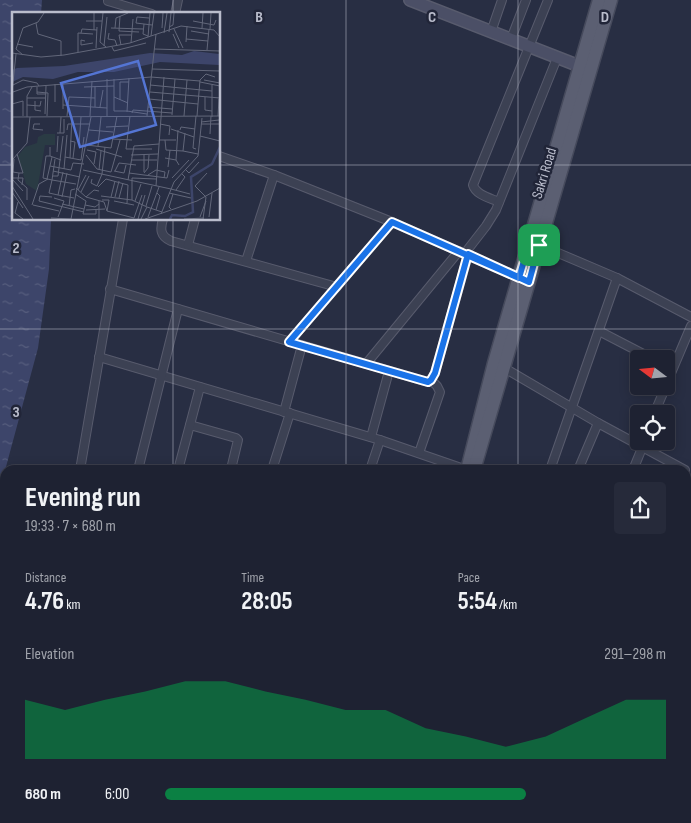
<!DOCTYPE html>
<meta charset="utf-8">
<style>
:root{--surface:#1e2232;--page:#262a3a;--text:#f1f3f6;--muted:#a1a4ac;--line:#3c3f4d;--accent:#0b8043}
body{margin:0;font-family:"Sofia Sans Condensed",sans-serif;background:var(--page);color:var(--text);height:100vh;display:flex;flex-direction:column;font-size:19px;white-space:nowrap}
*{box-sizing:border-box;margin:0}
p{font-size:16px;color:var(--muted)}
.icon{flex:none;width:28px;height:28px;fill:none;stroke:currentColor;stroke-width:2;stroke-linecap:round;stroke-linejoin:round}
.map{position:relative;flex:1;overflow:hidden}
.side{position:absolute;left:0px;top:465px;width:691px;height:359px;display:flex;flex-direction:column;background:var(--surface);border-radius:15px 15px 0 0;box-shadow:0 2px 12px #0003,0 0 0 1px var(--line)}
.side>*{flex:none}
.needle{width:32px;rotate:286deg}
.buttons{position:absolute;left:630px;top:350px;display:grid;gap:10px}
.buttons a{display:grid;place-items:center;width:45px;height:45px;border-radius:5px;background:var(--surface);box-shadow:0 2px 12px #0003,0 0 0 1px var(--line);font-size:25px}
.pin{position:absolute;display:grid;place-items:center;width:42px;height:42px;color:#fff;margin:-21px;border-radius:10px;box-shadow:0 2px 8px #0006}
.round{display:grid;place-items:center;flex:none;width:52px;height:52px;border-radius:5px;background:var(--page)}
.headline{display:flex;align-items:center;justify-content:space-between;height:85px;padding:0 25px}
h1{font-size:28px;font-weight:700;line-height:38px}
.figures{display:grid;grid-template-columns:repeat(3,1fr);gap:8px;height:85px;padding:5px 25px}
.figures div{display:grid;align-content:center}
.figures b{font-size:25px;font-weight:700}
.figures small{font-size:14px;font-weight:400}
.figures p{font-size:14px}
.chart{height:140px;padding:10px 25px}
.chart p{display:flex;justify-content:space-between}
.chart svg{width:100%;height:90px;margin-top:5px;fill:var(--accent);opacity:.7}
ul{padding:0 25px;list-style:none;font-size:16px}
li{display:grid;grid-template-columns:80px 60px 1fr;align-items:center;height:38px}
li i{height:12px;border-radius:6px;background:var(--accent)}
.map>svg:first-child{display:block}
.water{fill:url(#water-ripples)}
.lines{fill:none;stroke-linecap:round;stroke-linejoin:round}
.street-casing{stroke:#585b6d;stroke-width:10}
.secondary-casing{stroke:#585b6d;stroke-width:14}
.primary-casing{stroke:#464a5c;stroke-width:15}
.street{stroke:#3c4153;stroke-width:8}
.secondary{stroke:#4b4f66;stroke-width:11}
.primary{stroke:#5b5f72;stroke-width:12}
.route-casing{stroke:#fff;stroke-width:10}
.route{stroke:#1a73e8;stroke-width:6}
.grid{fill:none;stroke:#babdcc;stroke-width:1;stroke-opacity:0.55}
.labels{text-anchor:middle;stroke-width:5;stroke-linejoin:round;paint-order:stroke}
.street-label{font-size:15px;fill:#babdcc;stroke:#212538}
.inset-river{fill:none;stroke:#3d456a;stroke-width:2.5}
.inset-road{fill:none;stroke:#62677a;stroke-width:1}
.view{fill:#5475d4;fill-opacity:0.15;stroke:#5475d4;stroke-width:2.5}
.inset-edge{fill:none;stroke:#babdcc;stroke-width:2.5}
.grid-label{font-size:16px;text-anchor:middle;font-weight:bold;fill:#babdcc;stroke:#212538;stroke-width:5;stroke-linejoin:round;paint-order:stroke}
</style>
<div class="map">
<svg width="691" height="823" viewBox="0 0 691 823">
<defs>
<pattern id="water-ripples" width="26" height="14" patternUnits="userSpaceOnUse" patternTransform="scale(1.25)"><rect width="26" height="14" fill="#3d456a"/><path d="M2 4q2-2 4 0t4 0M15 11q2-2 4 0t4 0" fill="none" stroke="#575e7e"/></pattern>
</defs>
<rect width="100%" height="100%" fill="#282e43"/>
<path class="water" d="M0 0H42L41 14H14V219H51L49 269 38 348 0 489Z"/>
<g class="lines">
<defs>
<g id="street">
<path d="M108 1 152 14"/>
<path d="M175 14 178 0"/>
<path d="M491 32 502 0"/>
<path d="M511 39 526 0"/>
<path d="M219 156 274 175 392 222 522 279"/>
<path d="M499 202C490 198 476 195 473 185L548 0"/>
<path d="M163 219C160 229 160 236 171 241L337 287"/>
<path d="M537 244 617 278 691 317"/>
<path d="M188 245 195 219"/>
<path d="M465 253 486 226 496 210 557 58"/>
<path d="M246 261 274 175"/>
<path d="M110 289 428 382 431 380 435 373 468 255"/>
<path d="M599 331 653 359"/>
<path d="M289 342 392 222"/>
<path d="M99 357 380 440 467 470"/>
<path d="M366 364 459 251"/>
<path d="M501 366 598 423 685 470"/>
<path d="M666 385 691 326"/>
<path d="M284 412 302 345"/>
<path d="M654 414 666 386"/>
<path d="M190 425 236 438 238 440 232 465 235 470"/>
<path d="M371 437 389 371"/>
<path d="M419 453 440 392 437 386 431 380"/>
<path d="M80 470 123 219"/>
<path d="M138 470 178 309"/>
<path d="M178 470 200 387"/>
<path d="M272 470 290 413"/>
<path d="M370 470 380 440"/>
<path d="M550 470 617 278"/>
<path d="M578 470 598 423"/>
<path d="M633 470 642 448"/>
<path d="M686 559 691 549"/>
<path d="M686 567 691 569"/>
<path d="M686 618 691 620"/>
<path d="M686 649 691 638"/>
<path d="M686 686 691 688"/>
<path d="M686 739 691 741"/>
<path d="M686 782 691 770"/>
<path d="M686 791 691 793"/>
<path d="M78 819 92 823"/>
<path d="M236 819 247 823"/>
<path d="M388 819 400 823"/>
<path d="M642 819 653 823"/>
<path d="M10 823 11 819"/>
<path d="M123 823 124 819"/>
<path d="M446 823 447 819"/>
<path d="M571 823 573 819"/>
<path d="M670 823 671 819"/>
</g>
<path id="secondary" d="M410 0 587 69"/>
<g id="primary">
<path d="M467 470 494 363 599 0"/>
<path d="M474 470 611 0"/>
<path d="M367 823 368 819"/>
</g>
</defs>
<use href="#street" class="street-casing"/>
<use href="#secondary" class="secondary-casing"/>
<use href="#primary" class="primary-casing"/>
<use href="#street" class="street"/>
<use href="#secondary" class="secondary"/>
<use href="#primary" class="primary"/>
</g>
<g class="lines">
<defs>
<path id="route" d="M539 245 530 240 519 278 392 222 289 342 428 382 431 380 435 373 468 254 529 282 539 245"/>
</defs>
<use href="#route" class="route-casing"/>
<use href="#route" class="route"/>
</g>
<path class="grid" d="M173 0V14M346 0V470M518 0V470M0 165H14M219 165H691M173 219V470M0 329H691M0 494H5M686 494H691M0 658H5M686 658H691M173 819V823M346 819V823M518 819V823"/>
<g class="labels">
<g class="street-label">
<text transform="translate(544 173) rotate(-73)" y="5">Sakri Road</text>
</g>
</g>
<g transform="translate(12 12)">
<rect width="208" height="208" fill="#282e43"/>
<path d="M32 122H43V133H33L25 179 14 172 6 144 13 135 25 131 26 125Z" fill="#2a3b44"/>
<path d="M182 39 207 42V53L148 50 102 60H66L41 67 11 65 0 70V58L5 56 52 54 138 41 170 43Z" fill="#3d456a"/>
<path class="inset-river" d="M158 207 160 203 173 204 181 200 179 165 200 152 208 135"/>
<path class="inset-road" d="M82 1V18M91 1 88 30 94 35M108 4 107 19 127 20M137 6 125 5 124 11 140 13M74 9H90M181 9 202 13 204 8M24 11 26 22 49 29V44M132 12 131 22 136 24M157 15 161 13 162 1M99 16 131 17M103 16 104 6 116 1M150 16 151 1M190 16 191 1M162 17 171 36M198 17 199 1M179 19 197 22M157 20 159 1M69 21 70 17 85 18M97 21 96 27 103 28 105 34M152 21 155 1M161 22 167 36M139 24 142 1M136 25 138 1M174 27 196 29M73 29 69 28V33L81 31M174 30 175 14M119 31 121 7M5 32 21 35M109 33 107 23H119M92 34 95 5M100 35 102 39 134 31M84 36 85 15M142 37 208 39M195 38 197 17M66 40V21L81 22M0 41 29 45 52 43 118 31 169 14 202 18 208 25M11 43 4 37 11 16 26 10 32 1M140 57 208 59M139 65 188 69M102 67V99H115M192 68 208 71M188 70 208 74M43 72V90M1 73 11 68 25 71 27 74M138 73 200 79M200 73V105M25 75V82H34M72 75 102 74M0 80 4 42M1 80 15 75 139 65M25 80 36 81 35 104M138 80 208 86M102 85 116 91M193 85V98L200 99M15 86H34M137 87 186 92M108 88V70H117M23 89V98L29 99M0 92 11 89V104M15 93 28 94 29 89M51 93 95 96M83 95V74M88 95 91 78M136 95 160 97M51 97V72M115 99 135 102M115 100 117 66M120 101 121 98 160 101M33 102 34 74M160 103 163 67M55 104 57 85 83 86M78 104 80 69M95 104V67M118 104 114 137H140M135 104 144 22M172 104 175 68M184 104 181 136 184 137M185 104 188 68 194 62 203 65M206 104 207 87M0 105 208 104M15 105V84L20 75M189 110 207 108M28 112H22L21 117 31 118M148 112 158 114 157 123M189 112H207M94 115 116 114M159 117 182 125M55 118 56 112H78M77 118 101 120M168 118 169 115 183 117M45 121H52V107M48 121 49 105M173 121 171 139 186 142M198 122 199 104M188 124 208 129M100 127 120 128M147 128H164M153 128 154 138 171 139M58 129 63 130 61 146M67 133 69 105M75 133 99 136 105 104M86 134 89 105M38 135V144L49 148M84 137 110 145M75 138 84 140 82 152M45 140 46 124M5 142 11 161H7M74 143 85 157 99 160 108 128M119 143 146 142M38 144H34L31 166 40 168 43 147M53 145 69 148 72 125M58 146 60 105M153 146 164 148 167 153M1 147 15 131 18 105M2 147 1 160 7 161 6 168 15 176V188M119 148H145M164 148 166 118M38 154 59 158 61 151 72 152M156 155 158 138M52 157 55 123M71 158 159 177M87 158 89 139M174 158 177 161 187 150M41 159 68 165M102 159 112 161 114 153M103 159 107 151 124 153M51 160 46 183 62 186M132 160V143M117 161 155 166 157 158M132 161 136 156 137 143M136 163 144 158 153 160 152 166M41 164H46L51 124M0 166H11L10 173M160 166 177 148M0 167 11 179M35 167 40 145M80 167 79 171 85 174 90 162 93 135M116 168 122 134 147 132M0 174 21 207M144 174 152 65M86 175 94 167 116 173 115 191M64 176 74 185 92 190 95 199 122 206M159 177 178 182M66 178 74 163M164 178 173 165 170 162M0 180 11 196M69 180 77 164M157 181 179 186M63 182 74 189 71 202H84V198M46 183 37 181 40 168 64 172M89 184 120 188 135 195M40 185 28 184 27 189 72 200M50 185 55 161M74 185 82 178 87 179M99 185 103 169M103 185 107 169M194 185 183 174 195 161M42 186 52 189 46 205M107 186 111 171M90 188H97L95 199M120 188V166L144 167M102 189 122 193M123 189 129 172M6 190 3 201 11 207M50 192 72 197M20 193 27 172 36 167M21 193 47 199M73 193 83 195 87 192M57 194 59 178 63 177M134 194 140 174M159 197 157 195 161 182M74 198 93 197M144 198 148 184 145 181M149 202 162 170 186 144 190 106M136 205 147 175M188 205 194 189M197 205 200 181M39 206 59 207M122 206 130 183M59 207 79 105M87 207V189M126 207 133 183M129 207 135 195 150 200M133 207 185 189 208 176M172 207 192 206M191 207 194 185"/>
<path class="view" d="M126 49 144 113 68 135 49 71Z"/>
<rect width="208" height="208" class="inset-edge"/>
</g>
<g class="grid-label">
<text x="259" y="22">B</text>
<text x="432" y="22">C</text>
<text x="605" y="22">D</text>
<text x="16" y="253">2</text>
<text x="16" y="417">3</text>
</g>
</svg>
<div class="buttons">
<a><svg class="needle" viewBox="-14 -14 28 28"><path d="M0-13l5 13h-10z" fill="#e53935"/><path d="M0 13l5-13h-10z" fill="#a1a4ac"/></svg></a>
<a><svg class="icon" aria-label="locate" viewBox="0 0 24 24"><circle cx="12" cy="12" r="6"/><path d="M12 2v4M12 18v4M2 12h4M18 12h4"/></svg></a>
</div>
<div class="pin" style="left:539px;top:245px;background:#1e9e55"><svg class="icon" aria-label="arrive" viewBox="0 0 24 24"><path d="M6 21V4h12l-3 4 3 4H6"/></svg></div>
<section class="side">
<div class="headline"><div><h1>Evening run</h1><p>19:33 · 7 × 680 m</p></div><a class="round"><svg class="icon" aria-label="share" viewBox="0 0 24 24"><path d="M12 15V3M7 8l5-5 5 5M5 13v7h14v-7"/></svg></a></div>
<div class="figures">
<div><p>Distance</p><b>4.76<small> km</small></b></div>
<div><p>Time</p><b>28:05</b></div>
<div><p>Pace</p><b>5:54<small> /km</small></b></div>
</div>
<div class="chart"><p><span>Elevation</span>291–298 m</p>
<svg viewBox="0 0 160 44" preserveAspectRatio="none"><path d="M0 44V15L10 20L20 15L30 11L40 6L50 6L60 11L70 15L80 20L90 20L100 29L110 33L120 38L130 33L140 24L150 15L160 15V44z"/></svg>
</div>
<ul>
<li><b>680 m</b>6:00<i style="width:72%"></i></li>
</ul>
</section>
</div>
